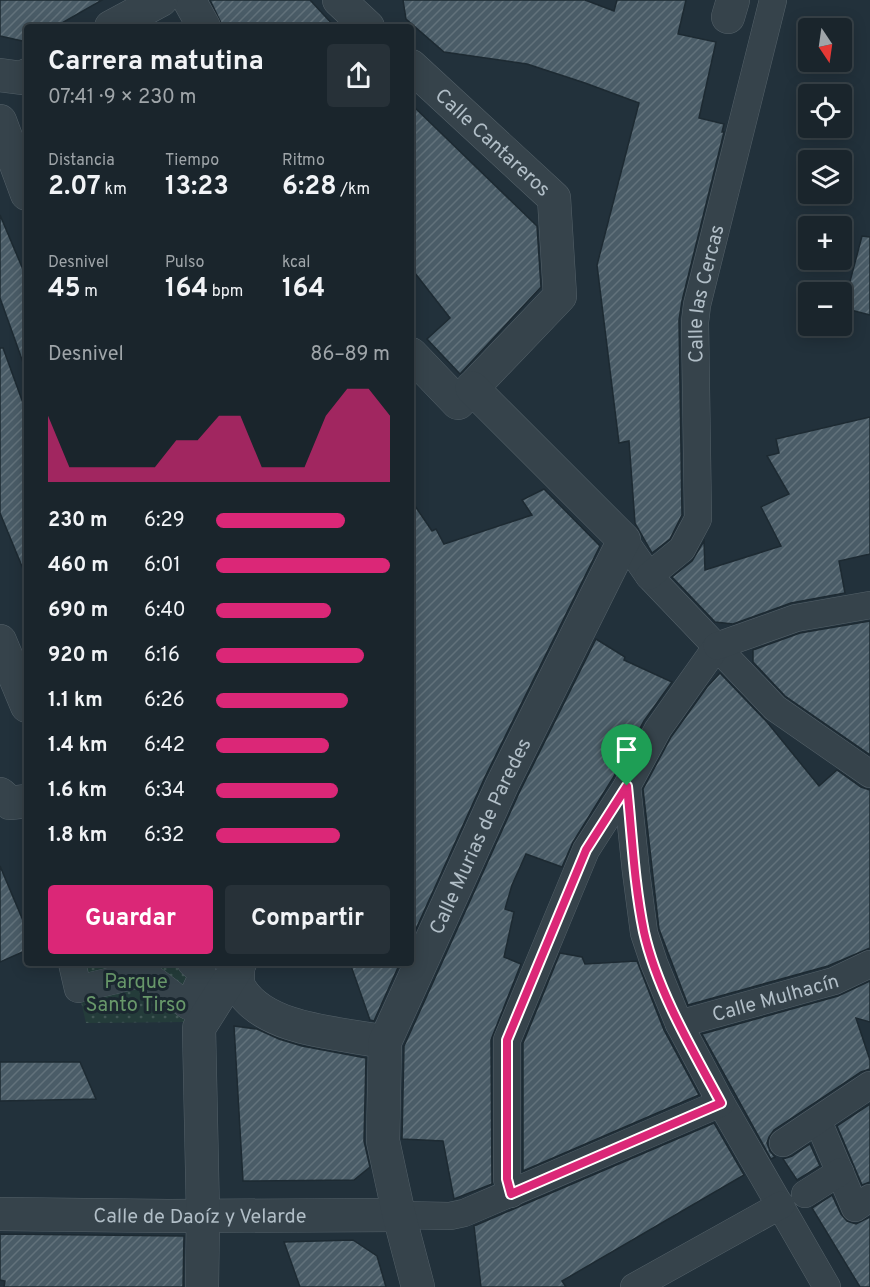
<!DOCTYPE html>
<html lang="es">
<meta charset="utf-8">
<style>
:root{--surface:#1a252c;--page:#273138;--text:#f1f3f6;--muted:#9fa5a9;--line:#384248;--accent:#db2777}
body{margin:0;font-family:Overpass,sans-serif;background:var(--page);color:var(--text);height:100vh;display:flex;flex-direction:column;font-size:22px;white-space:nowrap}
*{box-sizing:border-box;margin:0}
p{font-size:20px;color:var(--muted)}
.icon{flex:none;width:33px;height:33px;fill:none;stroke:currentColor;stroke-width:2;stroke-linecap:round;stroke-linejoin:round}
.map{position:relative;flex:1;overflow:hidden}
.drawer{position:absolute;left:24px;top:24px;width:390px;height:942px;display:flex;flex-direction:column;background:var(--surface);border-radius:6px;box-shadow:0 3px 15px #0003,0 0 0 2px var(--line)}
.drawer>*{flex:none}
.needle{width:39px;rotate:167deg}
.tools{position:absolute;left:798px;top:18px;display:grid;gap:12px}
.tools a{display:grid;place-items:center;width:54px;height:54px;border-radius:6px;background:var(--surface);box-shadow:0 3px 15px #0003,0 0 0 2px var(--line);font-size:30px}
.pin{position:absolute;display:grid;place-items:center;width:51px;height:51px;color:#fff;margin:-62px -26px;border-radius:50% 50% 50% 0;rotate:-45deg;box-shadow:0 0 6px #0007}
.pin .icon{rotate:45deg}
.round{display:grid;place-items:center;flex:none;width:63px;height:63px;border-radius:6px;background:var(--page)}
.overview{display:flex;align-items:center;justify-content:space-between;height:102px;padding:0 24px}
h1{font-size:27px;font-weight:700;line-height:45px}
.figures{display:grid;grid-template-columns:repeat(3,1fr);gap:9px;height:102px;padding:6px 24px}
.figures div{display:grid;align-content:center}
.figures b{font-size:26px;font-weight:700}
.figures small{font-size:16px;font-weight:400}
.figures p{font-size:16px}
.chart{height:168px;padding:12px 24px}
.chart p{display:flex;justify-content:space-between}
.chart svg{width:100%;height:108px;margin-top:6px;fill:var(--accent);opacity:.7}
.action{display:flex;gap:12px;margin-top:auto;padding:12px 24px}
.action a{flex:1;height:69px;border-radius:6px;background:var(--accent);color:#fff;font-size:24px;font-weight:700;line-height:69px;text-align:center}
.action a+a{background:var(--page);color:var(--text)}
ul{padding:0 24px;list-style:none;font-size:20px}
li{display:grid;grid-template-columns:96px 72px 1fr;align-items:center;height:45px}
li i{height:15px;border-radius:8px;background:var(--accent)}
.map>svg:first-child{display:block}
.park{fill:url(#park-dots)}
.building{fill:url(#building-hatch);stroke:#1d2a32;stroke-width:1.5}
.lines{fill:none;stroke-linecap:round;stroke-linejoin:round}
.pedestrian-casing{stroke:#546169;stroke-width:28}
.minor-casing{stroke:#546169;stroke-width:34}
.pedestrian{stroke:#36434b;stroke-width:27}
.minor{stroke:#36434b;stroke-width:33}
.route-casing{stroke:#fff;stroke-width:12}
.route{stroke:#db2777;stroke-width:8}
.labels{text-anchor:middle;stroke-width:6;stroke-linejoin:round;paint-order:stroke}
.street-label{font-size:20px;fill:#b1bec7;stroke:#1b2830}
.park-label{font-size:20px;fill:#68986a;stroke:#1b2830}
</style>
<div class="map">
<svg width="870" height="1287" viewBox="0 0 870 1287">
<defs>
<pattern id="park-dots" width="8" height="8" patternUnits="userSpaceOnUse" patternTransform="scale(1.5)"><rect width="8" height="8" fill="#243c3a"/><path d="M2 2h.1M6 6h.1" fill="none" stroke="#415655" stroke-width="1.8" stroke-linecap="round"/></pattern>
<pattern id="building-hatch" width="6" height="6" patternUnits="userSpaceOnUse" patternTransform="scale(1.5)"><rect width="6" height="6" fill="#4a5c67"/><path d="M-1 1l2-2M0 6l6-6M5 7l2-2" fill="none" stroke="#62727b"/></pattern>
</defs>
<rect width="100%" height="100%" fill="#22313b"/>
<path class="park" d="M72 963H210L190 997 184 1022 86 1023Z"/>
<g class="building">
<path d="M0 0H102L55 27H27V42L0 36Z"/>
<path d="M210 0H310L335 27H223Z"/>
<path d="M403 0H585L614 11 617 0H686L678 34 716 42 699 118 724 124 722 132H724L682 301 679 320 682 515 670 539 652 553 635 523 629 441 619 443 597 265 639 103 585 83 527 64 444 52 406 19Z"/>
<path d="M411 104 537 226 541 287 460 374 427 339 450 318 411 268Z"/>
<path d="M0 215 27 279V365H24L0 298Z"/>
<path d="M862 236 870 237V315L843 308Z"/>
<path d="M0 348H3L27 414 26 576 0 513Z"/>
<path d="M870 417V554L839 561 845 593 791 603 733 624 715 622 672 577 692 561 704 541 705 570 781 546 761 507 789 494 767 456 779 453 776 439Z"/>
<path d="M544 489 600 546 485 777 411 940V500L432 531 436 529 444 544 532 515 522 500Z"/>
<path d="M870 621V755L785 696 753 662V650L800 633Z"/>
<path d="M596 639 625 657 624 660 672 682 644 721 613 778 573 842 562 867 526 854 512 885 505 909 514 912 504 957 521 964 491 1040 492 1184 454 1199 443 1141 402 1139 404 1046 519 793Z"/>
<path d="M720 673 767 722 819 786 837 770 861 787 870 790V948L828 966 688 1005 659 929 643 789 671 737 707 687Z"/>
<path d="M0 866 27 930V950L0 962Z"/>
<path d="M560 953 582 957 585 964 637 961 664 1030 699 1095 523 1171V1043Z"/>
<path d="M350 963H400L374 1021 370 1020Z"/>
<path d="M870 981V1022L856 1018 870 1060V1069L861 1072 774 1130 769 1137 767 1143 770 1151 775 1157 771 1159 702 1034 838 996Z"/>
<path d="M234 1026 257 1029 279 1039 302 1046 366 1058 364 1141 370 1167 354 1180 243 1181Z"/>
<path d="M0 1062H80L96 1099 0 1101Z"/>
<path d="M870 1104V1182L862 1185 837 1126Z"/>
<path d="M714 1123 744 1175 562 1281 566 1287H481L474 1226Z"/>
<path d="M810 1144 820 1166 797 1180 783 1159 792 1156Z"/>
<path d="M832 1195 841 1214 847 1221 856 1224 870 1217V1287H860L812 1208Z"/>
<path d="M0 1234 184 1236 183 1287H4L5 1281 0 1280Z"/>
<path d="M353 1240 377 1256 386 1287H300L284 1242Z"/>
</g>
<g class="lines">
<defs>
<g id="pedestrian">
<path d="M624 540 649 576 775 708 870 774"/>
<path id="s1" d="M649 576 682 549 698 519 695 322 697 305 773 0"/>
<path d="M717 646 658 729 627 786 636 872 644 933 654 963 679 1024 721 1103 827 1287"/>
<path d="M717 646 796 618 870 605"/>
<path d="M72 963 78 989 145 973 188 1006 203 974 191 963"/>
<path id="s2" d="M679 1024 834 981 870 964"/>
<path d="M818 1121 855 1208 870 1198"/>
<path d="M783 1143 870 1085"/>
<path d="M511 1194 507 1179V1040L586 850 627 786"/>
<path d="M805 1194 840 1172"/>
<path d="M399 1215 450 1216 464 1213 721 1103"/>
<path d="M634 1287 781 1205"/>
</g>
<g id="minor">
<path d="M189 0 204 27"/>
<path d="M339 0 368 27"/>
<path d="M728 17 733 0"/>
<path d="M111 27 161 0"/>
<path id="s3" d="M411 66 554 198 560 296 458 403 411 354"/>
<path d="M0 75 22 78 27 75"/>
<path d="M0 121 27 194"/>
<path d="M0 641 27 706"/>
<path d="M0 794 10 803 27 801"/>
<path d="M238 968C238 975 237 985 241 990 267 1031 341 1033 385 1042"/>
<path id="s4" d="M0 1214 168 1216 399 1215"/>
<path d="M202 1287 203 1216 199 1028 240 963"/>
<path id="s5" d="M418 1287 399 1215 383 1141 385 1042 502 785 624 540 472 388"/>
</g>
</defs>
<use href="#pedestrian" class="pedestrian-casing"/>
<use href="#minor" class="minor-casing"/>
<use href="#pedestrian" class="pedestrian"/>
<use href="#minor" class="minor"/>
</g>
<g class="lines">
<defs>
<path id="route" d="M627 786C632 834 634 884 644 932 657 990 693 1051 721 1103L511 1194 507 1179V1040L586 850Z"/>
</defs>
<use href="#route" class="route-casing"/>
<use href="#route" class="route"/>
</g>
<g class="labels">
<g class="street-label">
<text dy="7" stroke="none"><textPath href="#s3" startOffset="112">Calle Cantareros</textPath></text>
<text dy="7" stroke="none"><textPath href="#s1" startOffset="303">Calle las Cercas</textPath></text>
<text dy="7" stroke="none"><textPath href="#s5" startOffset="476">Calle Murias de Paredes</textPath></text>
<text dy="7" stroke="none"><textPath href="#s2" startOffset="100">Calle Mulhacín</textPath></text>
<text dy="7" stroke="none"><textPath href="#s4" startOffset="200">Calle de Daoíz y Velarde</textPath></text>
</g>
<g class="park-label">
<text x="136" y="988">Parque<tspan x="136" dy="23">Santo Tirso</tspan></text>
</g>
</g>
</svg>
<div class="tools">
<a><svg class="needle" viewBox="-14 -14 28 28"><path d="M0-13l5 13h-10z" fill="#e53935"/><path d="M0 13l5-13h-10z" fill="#9fa5a9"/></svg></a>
<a><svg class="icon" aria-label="locate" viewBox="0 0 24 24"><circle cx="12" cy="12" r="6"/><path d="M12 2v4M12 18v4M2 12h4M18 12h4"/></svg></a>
<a><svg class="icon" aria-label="layers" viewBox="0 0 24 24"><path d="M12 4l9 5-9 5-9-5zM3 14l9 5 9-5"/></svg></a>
<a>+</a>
<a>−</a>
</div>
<div class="pin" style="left:627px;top:786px;background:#1e9e55"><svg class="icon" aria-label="arrive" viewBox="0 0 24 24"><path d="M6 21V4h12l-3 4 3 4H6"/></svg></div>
<section class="drawer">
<div class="overview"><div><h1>Carrera matutina</h1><p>07:41 · 9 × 230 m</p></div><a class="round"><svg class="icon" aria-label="share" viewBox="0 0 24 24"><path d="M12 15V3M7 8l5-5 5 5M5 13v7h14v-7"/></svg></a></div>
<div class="figures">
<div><p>Distancia</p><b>2.07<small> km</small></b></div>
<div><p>Tiempo</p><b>13:23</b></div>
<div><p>Ritmo</p><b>6:28<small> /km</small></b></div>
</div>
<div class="figures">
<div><p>Desnivel</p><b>45<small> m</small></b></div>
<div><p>Pulso</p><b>164<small> bpm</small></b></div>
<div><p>kcal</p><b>164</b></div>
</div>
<div class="chart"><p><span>Desnivel</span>86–89 m</p>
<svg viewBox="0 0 160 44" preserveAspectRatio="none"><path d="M0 44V17L10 38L20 38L30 38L40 38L50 38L60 27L70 27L80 17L90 17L100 38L110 38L120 38L130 17L140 6L150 6L160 17V44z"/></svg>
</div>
<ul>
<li><b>230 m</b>6:29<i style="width:74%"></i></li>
<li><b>460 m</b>6:01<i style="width:100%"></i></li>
<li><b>690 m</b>6:40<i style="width:66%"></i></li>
<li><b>920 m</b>6:16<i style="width:85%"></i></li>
<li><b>1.1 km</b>6:26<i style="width:76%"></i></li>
<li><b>1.4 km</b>6:42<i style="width:65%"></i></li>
<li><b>1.6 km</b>6:34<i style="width:70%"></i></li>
<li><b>1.8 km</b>6:32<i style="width:71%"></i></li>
</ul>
<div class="action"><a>Guardar</a><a>Compartir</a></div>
</section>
</div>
